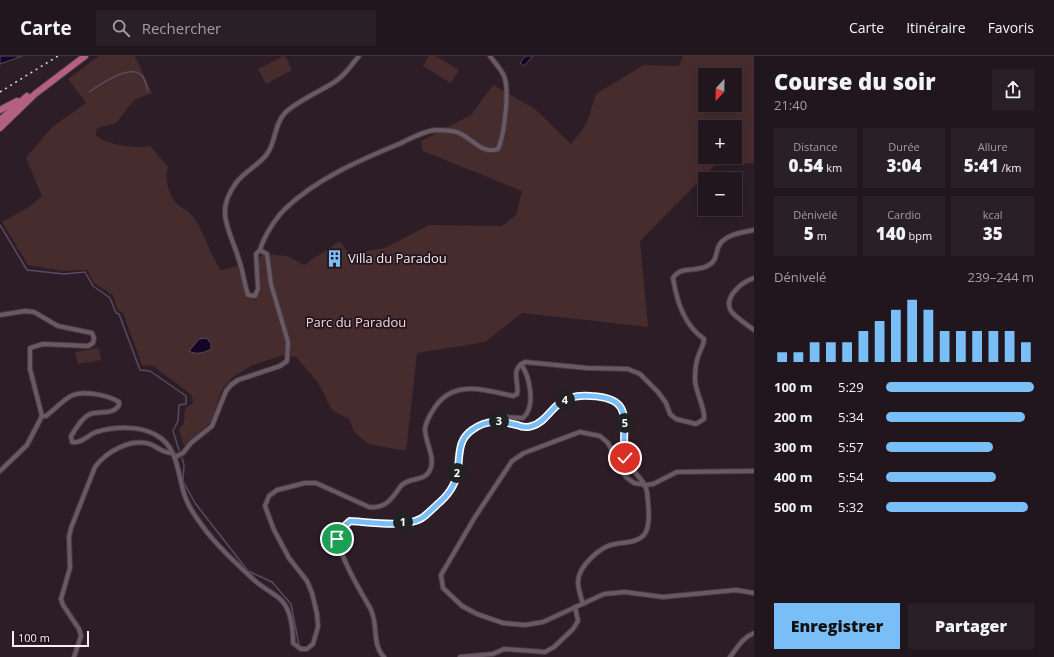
<!DOCTYPE html>
<html lang="fr">
<meta charset="utf-8">
<style>
:root{--surface:#21161d;--page:#291f26;--text:#f1f3f6;--muted:#a29fa4;--line:#3e353b;--accent:#7abef8}
body{margin:0;font-family:"Open Sans",sans-serif;background:var(--page);color:var(--text);height:100vh;display:flex;flex-direction:column;font-size:15px;white-space:nowrap}
*{box-sizing:border-box;margin:0}
p{font-size:13px;color:var(--muted)}
.icon{flex:none;width:22px;height:22px;fill:none;stroke:currentColor;stroke-width:2;stroke-linecap:round;stroke-linejoin:round}
.map{position:relative;flex:1;overflow:hidden}
.sheet{display:flex;flex-direction:column;background:var(--surface);width:300px}
.sheet>*{flex:none}
.needle{width:26px;rotate:202deg}
.fabs{position:absolute;left:698px;top:12px;display:grid;gap:8px}
.fabs a{display:grid;place-items:center;width:44px;height:44px;border-radius:0px;background:var(--surface);box-shadow:0 2px 10px #0003,0 0 0 1px var(--line);font-size:20px}
.scale{position:absolute;left:12px;bottom:10px;width:77px;box-sizing:border-box;padding-left:4px;border:2px solid #f8eef4;border-top:0;font-size:11px;line-height:14px;white-space:nowrap;color:#f8eef4;-webkit-text-stroke:3px #22141d;paint-order:stroke}
.pin{position:absolute;display:grid;place-items:center;width:34px;height:34px;color:#fff;margin:-17px;border:2px solid #fff;border-radius:50%;box-shadow:0 1px 4px #0007}
.km{position:absolute;width:20px;height:20px;margin:-10px;border-radius:50%;background:#222;color:#fff;font-size:11px;line-height:20px;text-align:center}
.round{display:grid;place-items:center;flex:none;width:42px;height:42px;border-radius:0px;background:var(--page)}
.summary{display:flex;align-items:center;justify-content:space-between;height:68px;padding:0 20px}
h1{font-size:22px;font-weight:800;line-height:30px}
.figures{display:grid;grid-template-columns:repeat(3,1fr);gap:6px;height:68px;padding:4px 20px}
.figures div{display:grid;align-content:center;border-radius:0px;background:var(--page);text-align:center}
.figures b{font-size:17px;font-weight:800}
.figures small{font-size:11px;font-weight:400}
.figures p{font-size:11px}
.chart{height:112px;padding:8px 20px}
.chart p{display:flex;justify-content:space-between}
.chart svg{width:100%;height:72px;margin-top:4px;stroke:var(--accent);stroke-width:6}
.cta{display:flex;gap:8px;margin-top:auto;padding:8px 20px}
.cta a{flex:1;height:46px;border-radius:0px;background:var(--accent);color:#111;font-size:16px;font-weight:800;line-height:46px;text-align:center}
.cta a+a{background:var(--page);color:var(--text)}
ul{padding:0 20px;list-style:none;font-size:13px}
li{display:grid;grid-template-columns:64px 48px 1fr;align-items:center;height:30px}
li i{height:10px;border-radius:5px;background:var(--accent)}
header{display:flex;align-items:center;gap:24px;box-sizing:border-box;height:56px;padding:0 20px;background:var(--surface);border-bottom:1px solid var(--line)}
header strong{font-size:19px}
nav{display:flex;gap:22px;margin-inline-start:auto;font-size:14px}
.search{width:280px;height:36px;background:var(--page);display:flex;align-items:center;gap:10px;box-sizing:border-box;padding:0 14px;border-radius:0px;color:var(--muted);font-size:15px}
main{display:flex;flex:1;min-height:0}
.map>svg:first-child{display:block}
.green{fill:#472c2d;fill-rule:evenodd}
.water{fill:#130523;stroke:#584b62}
.lines{fill:none;stroke-linecap:round;stroke-linejoin:round}
.stream{stroke:#584b62;stroke-width:1.5}
.street-casing{stroke:#463a42;stroke-width:6}
.primary-casing{stroke:#463a42;stroke-width:8}
.street{stroke:#6a5964;stroke-width:4}
.primary{stroke:#b46181;stroke-width:6}
.rail{stroke:#e2d8de;stroke-width:1.5;stroke-dasharray:2 4;stroke-linecap:butt}
.route-casing{stroke:#fff;stroke-width:8}
.route{stroke:#7abef8;stroke-width:5}
.labels{text-anchor:middle;stroke-width:3.5;stroke-linejoin:round;paint-order:stroke}
.poi-label{font-size:13px;fill:#f8eef4;stroke:#22141d;text-anchor:start}
.park-label{font-size:13px;fill:#f7d6d6;stroke:#22141d}
</style>
<header>
<strong>Carte</strong>
<div class="search"><svg class="icon" aria-label="search" viewBox="0 0 24 24"><circle cx="10" cy="10" r="6"/><path d="M15 15l6 6"/></svg>Rechercher</div>
<nav><a>Carte</a><a>Itinéraire</a><a>Favoris</a></nav>
</header>
<main>
<div class="map">
<svg width="754" height="601" viewBox="0 0 754 601">
<rect width="100%" height="100%" fill="#2c1d27"/>
<g class="green">
<path d="M99 0H135L152 37 134 44 116 67 97 72 96 79C105 89 137 93 150 90L168 111C165 121 167 131 172 141 176 150 189 154 194 162 206 179 209 198 221 214L238 210 247 242 256 244 261 235 259 202 263 198 287 200 304 209 340 185 349 198 385 192 429 169 502 170 516 159 522 135 423 95 421 85 471 59 493 29 535 53 571 88 586 69 596 38 644 9 679 10 683 0H754V107L714 110 640 185 648 271 522 257 485 286 417 297 406 395 368 388 354 376 349 363 332 354 319 328 296 301 283 299 253 309 234 320 222 333 211 366 184 390 179 374 184 367 185 352 193 347 192 339 153 310 142 309 123 257 118 254 113 239 94 227 87 214 63 215 28 209 2 166 29 151 42 140 26 102 51 72 86 47 68 23ZM705 19H735V49H705ZM705 71H735V101H705Z"/>
<path d="M283 0H285L292 14 266 28 258 13Z"/>
<path d="M429 0H436L459 14 451 27 423 10Z"/>
<path d="M99 292 101 304 78 308 75 296Z"/>
</g>
<g class="water">
<path d="M0 0H22L0 8Z"/>
<path d="M525 0H533L524 10 520 7Z"/>
<path d="M206 282 211 287V293C204 297 196 299 189 295L199 283Z"/>
</g>
<g class="lines">
<g class="stream">
<path d="M89 36C99 29 128 9 140 18 145 21 146 29 148 35"/>
<path d="M0 169 27 214 64 218 85 216 93 230 110 242 116 257 119 258 140 314 150 315 186 340V348L179 349 178 365 173 375 179 394"/>
<path d="M182 402 184 409 183 425 195 447 248 515 272 526 291 548 299 589"/>
</g>
<defs>
<g id="street">
<path d="M260 194C264 180 275 163 285 153 316 123 360 104 399 88 411 82 424 75 436 74 445 74 456 74 463 79 475 86 483 98 498 93 504 80 510 34 504 20 501 13 494 6 490 0"/>
<path d="M754 222C742 226 723 241 731 255 736 262 748 269 754 274"/>
<path d="M0 259 25 255 34 256 58 270 92 277 94 282 93 287 88 290 43 288 30 292V313L42 360"/>
<path d="M42 360H46C54 354 62 345 71 340 83 334 108 339 119 346V349C114 359 99 355 90 358 81 362 76 373 71 380L72 386C81 388 88 379 96 376 114 371 139 369 156 379 180 392 177 421 186 443 190 454 200 467 207 476 220 493 237 508 252 522 260 530 270 535 279 542 291 552 293 573 293 587L301 593H307L313 588 318 571 317 558 312 537 307 525 289 502 274 474 265 450 269 440 277 434 305 427H316L369 451C385 453 392 443 400 431 408 420 424 427 430 414 436 402 425 386 425 373 426 365 431 357 435 351 454 323 485 334 513 340L517 338C520 326 509 314 525 306L587 312 628 313 640 318 658 336 666 347 670 358 676 363 696 368 704 363C705 349 695 337 695 323 695 315 696 305 699 298 701 292 704 289 704 283 684 269 677 246 673 222 681 209 697 217 709 209 718 204 715 195 720 188 727 178 744 176 754 174"/>
<path d="M502 365 504 361 523 362C536 351 530 321 521 308"/>
<path d="M175 401 183 397 191 387 212 370 226 335 231 329 238 324 280 310 287 305 288 286 271 228 267 198 260 194 256 198 258 233 255 240 248 239C244 227 243 215 239 204 230 173 214 157 236 127 245 115 259 109 267 98 276 86 274 68 285 57 295 46 323 34 336 25 346 18 351 9 359 0"/>
<path d="M0 415 27 389 42 360"/>
<path d="M754 415 677 416 653 428 646 429 634 427 626 421 608 387 600 380 580 376 569 380 524 397 512 405 475 461 441 519 443 532 462 550 477 558 503 567 525 569 543 566 604 538 625 536 663 541 736 534 754 537"/>
<path d="M74 601 81 580 79 573 63 549 61 543 70 512 69 481 71 472 95 411C106 396 130 382 150 388 158 391 162 397 172 397"/>
<path d="M384 601C371 588 379 567 370 552 362 537 331 489 340 474 342 470 347 466 352 465 359 464 366 468 374 468 384 469 413 467 422 462 430 457 437 448 444 442 466 422 451 400 463 383 475 366 494 363 512 368 518 370 525 372 531 371 548 367 555 346 573 340 579 338 588 340 595 340 601 340 611 341 616 345 632 361 620 383 626 402 630 416 645 422 647 436 648 447 652 472 643 480 636 487 624 486 615 488 601 490 578 510 578 526 578 533 581 541 583 548"/>
<path d="M460 601 493 598 504 593 545 596 554 591 573 573 578 565 575 551"/>
<path d="M730 601C738 591 742 582 754 577"/>
</g>
<g id="primary">
<path d="M0 54 17 45"/>
<path d="M0 64 27 40"/>
<path d="M0 72 35 38 85 0"/>
</g>
</defs>
<use href="#street" class="street-casing"/>
<use href="#primary" class="primary-casing"/>
<use href="#street" class="street"/>
<use href="#primary" class="primary"/>
<path class="rail" d="M0 36 58 0"/>
</g>
<g class="lines">
<defs>
<path id="route" d="M337 483 339 475 350 465C368 466 406 472 422 462 428 458 434 451 440 446 450 437 457 426 458 412 460 397 458 384 472 374 487 363 500 365 517 369 522 371 527 372 532 370 544 367 550 354 560 347 569 340 580 339 591 340 638 342 620 370 625 402"/>
</defs>
<use href="#route" class="route-casing"/>
<use href="#route" class="route"/>
</g>
<defs>
<symbol id="building-bare" viewBox="-9 -9 18 18"><path d="M-4-6H4V6H1V3H-1V6H-4ZM-2.5-4.3h1.7v1.8h-1.7ZM.8-4.3h1.7v1.8H.8ZM-2.5-1h1.7V.8h-1.7ZM.8-1h1.7V.8H.8Z" fill="#7abef8" stroke="#22141d" stroke-width="2.5" paint-order="stroke"/></symbol>
</defs>
<g fill-rule="evenodd">
<use href="#building-bare" x="322" y="190" width="25" height="25"/>
</g>
<g class="labels">
<g class="poi-label">
<text x="348" y="207">Villa du Paradou</text>
</g>
<g class="park-label">
<text x="356" y="271">Parc du Paradou</text>
</g>
</g>
</svg>
<div class="fabs">
<a><svg class="needle" viewBox="-14 -14 28 28"><path d="M0-13l5 13h-10z" fill="#e53935"/><path d="M0 13l5-13h-10z" fill="#a29fa4"/></svg></a>
<a>+</a>
<a>−</a>
</div>
<div class="scale">100 m</div>
<div class="pin" style="left:337px;top:483px;background:#1e9e55"><svg class="icon" aria-label="arrive" viewBox="0 0 24 24"><path d="M6 21V4h12l-3 4 3 4H6"/></svg></div>
<div class="pin" style="left:625px;top:402px;background:#d93025"><svg class="icon" aria-label="check" viewBox="0 0 24 24"><path d="M5 12l5 5 9-10"/></svg></div>
<b class="km" style="left:403px;top:466px">1</b>
<b class="km" style="left:457px;top:417px">2</b>
<b class="km" style="left:499px;top:365px">3</b>
<b class="km" style="left:565px;top:344px">4</b>
<b class="km" style="left:625px;top:367px">5</b>
</div>
<section class="sheet">
<div class="summary"><div><h1>Course du soir</h1><p>21:40</p></div><a class="round"><svg class="icon" aria-label="share" viewBox="0 0 24 24"><path d="M12 15V3M7 8l5-5 5 5M5 13v7h14v-7"/></svg></a></div>
<div class="figures">
<div><p>Distance</p><b>0.54<small> km</small></b></div>
<div><p>Durée</p><b>3:04</b></div>
<div><p>Allure</p><b>5:41<small> /km</small></b></div>
</div>
<div class="figures">
<div><p>Dénivelé</p><b>5<small> m</small></b></div>
<div><p>Cardio</p><b>140<small> bpm</small></b></div>
<div><p>kcal</p><b>35</b></div>
</div>
<div class="chart"><p><span>Dénivelé</span>239–244 m</p>
<svg viewBox="0 0 160 44" preserveAspectRatio="none"><path d="M5 44V38M15 44V38M25 44V32M35 44V32M45 44V32M55 44V25M65 44V19M75 44V12M85 44V6M95 44V12M105 44V25M115 44V25M125 44V25M135 44V25M145 44V25M155 44V32"/></svg>
</div>
<ul>
<li><b>100 m</b>5:29<i style="width:100%"></i></li>
<li><b>200 m</b>5:34<i style="width:94%"></i></li>
<li><b>300 m</b>5:57<i style="width:72%"></i></li>
<li><b>400 m</b>5:54<i style="width:74%"></i></li>
<li><b>500 m</b>5:32<i style="width:96%"></i></li>
</ul>
<div class="cta"><a>Enregistrer</a><a>Partager</a></div>
</section>
</main>
